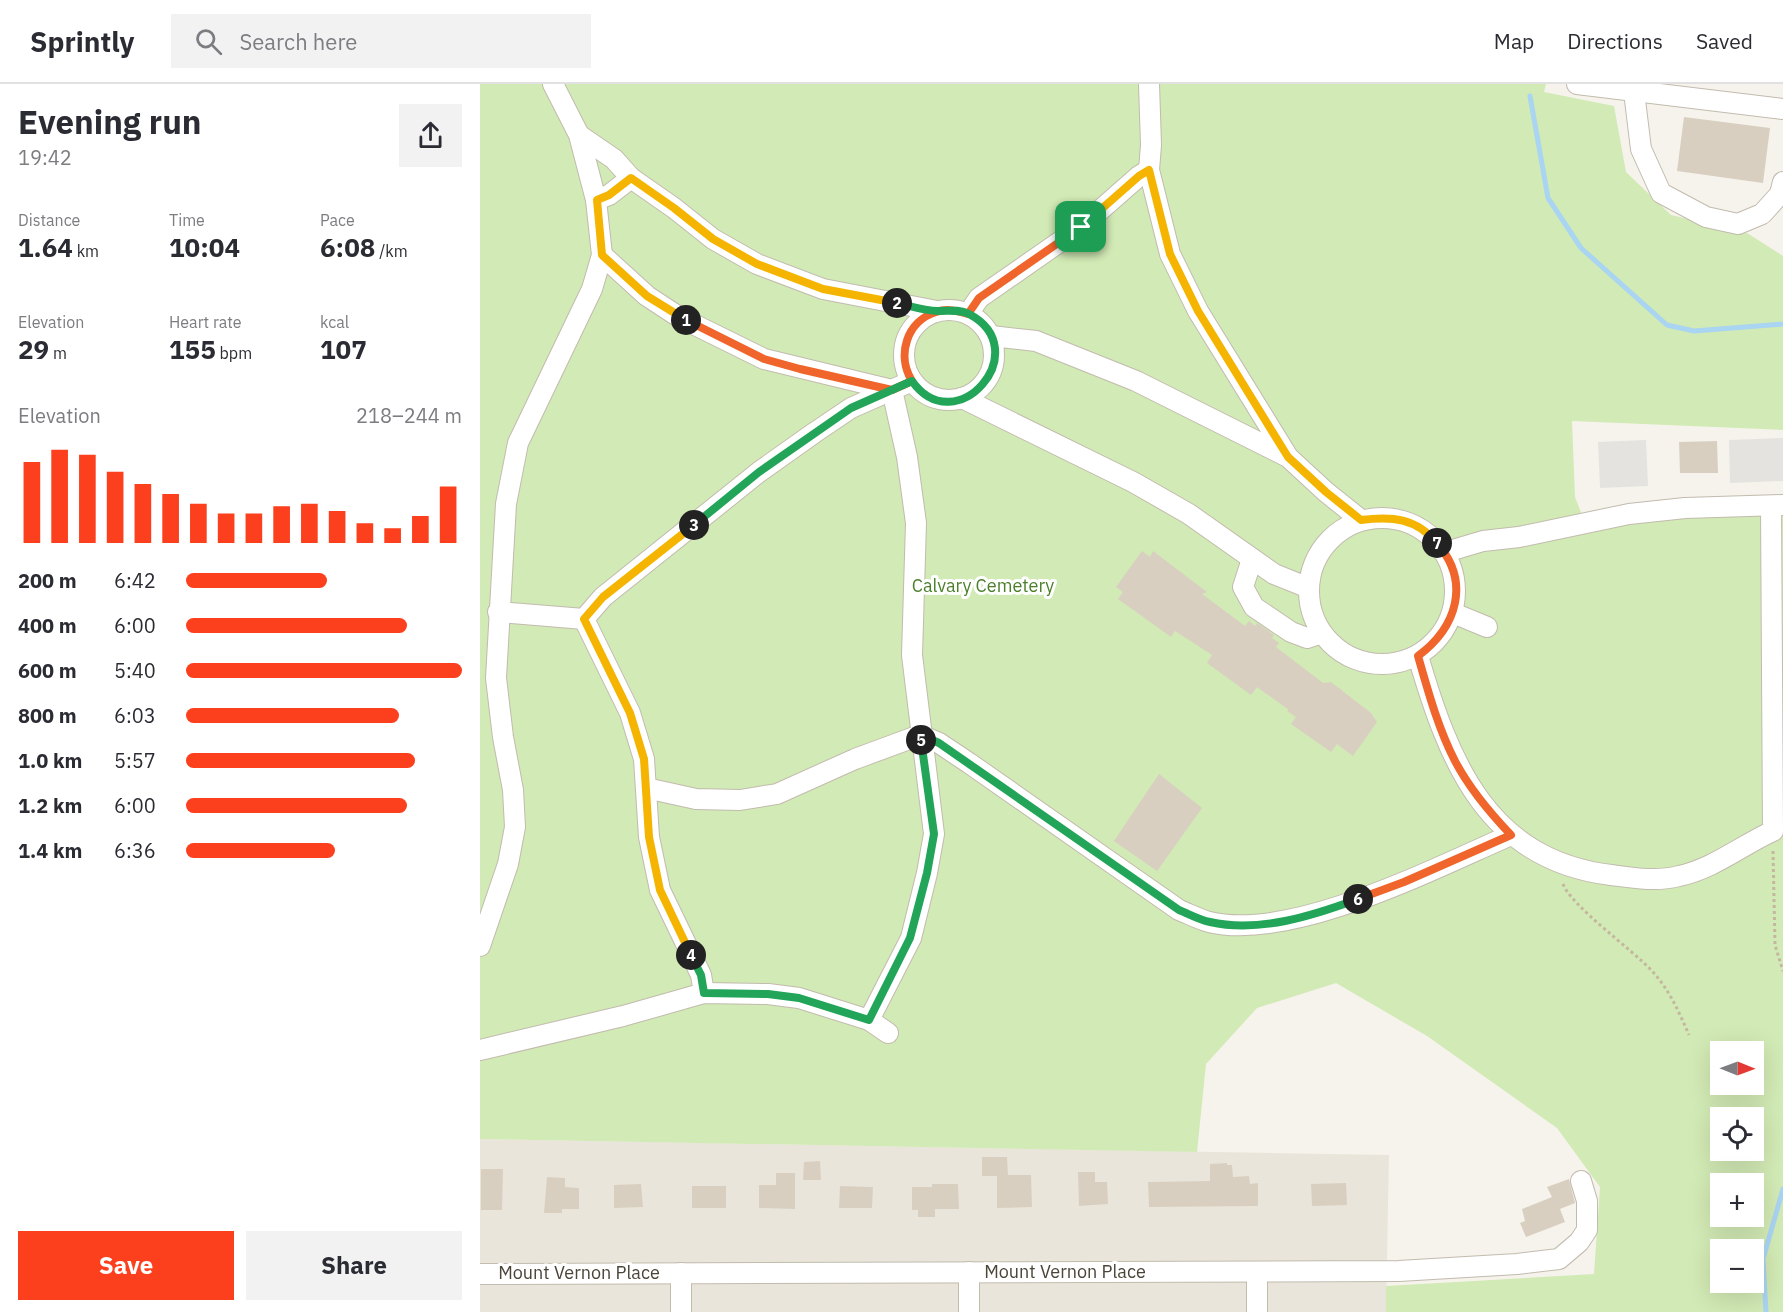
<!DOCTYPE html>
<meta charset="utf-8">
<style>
:root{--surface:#fff;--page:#f2f2f3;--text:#2b2b33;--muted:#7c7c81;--line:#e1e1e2;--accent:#fc3f1d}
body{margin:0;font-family:"IBM Plex Sans",sans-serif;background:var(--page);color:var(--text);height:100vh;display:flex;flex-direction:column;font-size:22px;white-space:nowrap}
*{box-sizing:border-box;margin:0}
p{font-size:20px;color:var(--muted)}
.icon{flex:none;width:33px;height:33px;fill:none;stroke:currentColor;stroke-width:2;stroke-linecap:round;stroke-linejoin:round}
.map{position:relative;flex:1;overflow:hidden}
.panel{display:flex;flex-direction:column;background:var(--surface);width:480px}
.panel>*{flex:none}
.needle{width:39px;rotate:91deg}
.controls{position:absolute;left:1230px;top:957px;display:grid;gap:12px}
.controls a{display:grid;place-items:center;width:54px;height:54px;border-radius:0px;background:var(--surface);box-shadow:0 6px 24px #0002;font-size:30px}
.pin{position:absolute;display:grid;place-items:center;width:51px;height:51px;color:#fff;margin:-26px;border-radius:12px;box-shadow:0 3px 9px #0006}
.km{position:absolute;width:30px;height:30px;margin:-15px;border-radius:50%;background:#222;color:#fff;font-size:16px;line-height:30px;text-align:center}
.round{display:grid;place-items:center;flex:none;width:63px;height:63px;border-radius:0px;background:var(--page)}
.overview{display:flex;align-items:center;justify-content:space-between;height:102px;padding:0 18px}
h1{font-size:33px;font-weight:700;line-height:45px}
.figures{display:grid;grid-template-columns:repeat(3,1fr);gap:9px;height:102px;padding:6px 18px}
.figures div{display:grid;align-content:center}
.figures b{font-size:26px;font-weight:700}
.figures small{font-size:16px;font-weight:400}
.figures p{font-size:16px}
.chart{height:168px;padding:12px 18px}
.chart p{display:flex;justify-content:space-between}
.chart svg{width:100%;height:108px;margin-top:6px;stroke:var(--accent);stroke-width:6}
.button{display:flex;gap:12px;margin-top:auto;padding:12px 18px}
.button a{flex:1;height:69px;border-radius:0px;background:var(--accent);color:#fff;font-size:24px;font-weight:700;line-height:69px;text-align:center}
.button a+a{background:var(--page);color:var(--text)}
ul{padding:0 18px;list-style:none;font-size:20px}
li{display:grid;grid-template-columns:96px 72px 1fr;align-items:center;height:45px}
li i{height:15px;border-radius:8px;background:var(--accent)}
header{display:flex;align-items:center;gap:36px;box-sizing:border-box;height:84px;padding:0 30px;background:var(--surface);border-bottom:2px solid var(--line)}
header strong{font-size:28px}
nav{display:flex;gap:33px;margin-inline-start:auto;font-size:21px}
.search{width:420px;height:54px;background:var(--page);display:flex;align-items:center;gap:15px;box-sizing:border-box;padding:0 21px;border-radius:0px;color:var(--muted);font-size:22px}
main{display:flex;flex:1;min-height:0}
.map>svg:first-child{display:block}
.residential{fill:#eae5da}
.green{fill:#d2eab5;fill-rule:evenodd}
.parking{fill:#e5e3e0}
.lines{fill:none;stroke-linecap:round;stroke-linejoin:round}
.stream{stroke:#a9d4f2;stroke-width:5}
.building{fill:#d8cfc1}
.minor-casing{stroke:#c2bbae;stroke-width:22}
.path{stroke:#c4b79f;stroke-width:3;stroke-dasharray:3 3;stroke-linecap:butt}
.minor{stroke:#fff;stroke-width:20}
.split-1-casing{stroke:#fff;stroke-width:12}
.split-2-casing{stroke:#fff;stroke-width:12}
.split-3-casing{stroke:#fff;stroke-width:12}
.split-4-casing{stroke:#fff;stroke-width:12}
.split-5-casing{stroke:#fff;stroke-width:12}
.split-6-casing{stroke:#fff;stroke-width:12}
.split-7-casing{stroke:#fff;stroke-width:12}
.split-8-casing{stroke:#fff;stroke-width:12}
.split-1{stroke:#f0652b;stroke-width:8}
.split-2{stroke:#f5b400;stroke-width:8}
.split-3{stroke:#22a559;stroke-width:8}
.split-4{stroke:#f5b400;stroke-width:8}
.split-5{stroke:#22a559;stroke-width:8}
.split-6{stroke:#22a559;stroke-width:8}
.split-7{stroke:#f0652b;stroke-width:8}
.split-8{stroke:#f5b400;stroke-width:8}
.labels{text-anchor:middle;stroke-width:6;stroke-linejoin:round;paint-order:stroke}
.park-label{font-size:18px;fill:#4a7f2a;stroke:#fff}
.street-label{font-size:18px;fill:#4b4439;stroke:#fff}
</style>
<header>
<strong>Sprintly</strong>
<div class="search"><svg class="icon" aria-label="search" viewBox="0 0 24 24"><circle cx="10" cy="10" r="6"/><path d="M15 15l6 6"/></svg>Search here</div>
<nav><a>Map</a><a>Directions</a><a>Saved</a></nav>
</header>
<main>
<section class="panel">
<div class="overview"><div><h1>Evening run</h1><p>19:42</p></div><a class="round"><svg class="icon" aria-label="share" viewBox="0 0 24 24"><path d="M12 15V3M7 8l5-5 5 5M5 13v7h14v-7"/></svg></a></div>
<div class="figures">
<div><p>Distance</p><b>1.64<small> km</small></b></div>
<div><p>Time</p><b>10:04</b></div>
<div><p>Pace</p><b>6:08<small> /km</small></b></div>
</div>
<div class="figures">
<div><p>Elevation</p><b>29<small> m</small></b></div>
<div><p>Heart rate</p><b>155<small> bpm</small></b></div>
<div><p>kcal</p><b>107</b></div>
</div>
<div class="chart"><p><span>Elevation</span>218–244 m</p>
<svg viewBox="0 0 160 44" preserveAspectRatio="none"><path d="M5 44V11M15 44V6M25 44V8M35 44V15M45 44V20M55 44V24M65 44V28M75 44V32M85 44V32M95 44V29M105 44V28M115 44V31M125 44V36M135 44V38M145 44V33M155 44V21"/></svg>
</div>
<ul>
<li><b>200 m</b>6:42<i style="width:51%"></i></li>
<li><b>400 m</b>6:00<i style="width:80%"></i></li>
<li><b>600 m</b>5:40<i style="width:100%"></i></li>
<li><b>800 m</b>6:03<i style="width:77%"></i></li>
<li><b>1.0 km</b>5:57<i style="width:83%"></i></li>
<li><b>1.2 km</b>6:00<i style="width:80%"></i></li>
<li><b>1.4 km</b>6:36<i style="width:54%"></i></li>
</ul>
<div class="button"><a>Save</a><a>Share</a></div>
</section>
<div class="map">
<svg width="1303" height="1228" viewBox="0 0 1303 1228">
<rect width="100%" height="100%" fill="#f6f3ec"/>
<path class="residential" d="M0 1055 909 1071 906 1228H0Z"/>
<path class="green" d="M0 0H1066L1064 8 1134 22 1146 88 1191 131 1267 149 1303 172V346L1092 337 1095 413 1106 441 1303 421V1228H906V1202L1114 1190 1120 1103 1077 1044 947 952 856 899 777 924 726 980 717 1068 0 1055ZM1240 968H1274V1000H1240ZM1240 1034H1274V1066H1240ZM1240 1100H1274V1132H1240ZM1240 1166H1274V1198H1240Z"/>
<g class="parking">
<path d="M1303 354V397L1250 399 1249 356Z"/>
<path d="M1166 356 1168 402 1120 404 1118 358Z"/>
</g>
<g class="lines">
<g class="stream">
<path d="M1050 12 1068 114 1101 164 1187 241 1214 247 1303 240"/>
<path d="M1286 1228 1283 1175 1303 1105"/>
</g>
</g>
<g class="building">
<path d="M1204 33 1290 44 1283 99 1197 87Z"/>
<path d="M1237 357 1238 389H1200L1199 358Z"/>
<path d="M662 467 670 473 673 467 727 508 722 510 765 542 769 537 775 542 777 539 794 551 792 554 799 559 796 563 843 599 851 598 891 629 897 638 873 672 857 660 851 668 811 640 816 633 807 627 809 626 777 603 771 611 727 579 732 571 695 547 691 553 638 515 643 508 636 503Z"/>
<path d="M679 690 722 724 677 787 634 757Z"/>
<path d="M502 1073H527L528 1091H551L552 1123 517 1124V1092H502Z"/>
<path d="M340 1077 341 1096H323L324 1078Z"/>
<path d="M747 1079V1081H752L753 1093 769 1092 770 1100 778 1099V1122L669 1123 668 1098 730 1097V1080Z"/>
<path d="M1 1085H23L22 1126H1Z"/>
<path d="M598 1088H615V1098H627L628 1120 599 1122Z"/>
<path d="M296 1089H315V1125L279 1124V1101H296Z"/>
<path d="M67 1093 85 1094V1103L99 1104V1125H82V1129H64Z"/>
<path d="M1089 1095 1095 1119 1080 1125 1085 1138 1046 1153 1040 1139 1045 1137 1042 1125 1072 1113 1067 1103Z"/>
<path d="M866 1099 867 1121 832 1122 831 1100Z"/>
<path d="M161 1100 163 1123 134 1124V1101Z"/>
<path d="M452 1100H478L479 1125H455V1133H438V1126H432V1103H452Z"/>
<rect x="212" y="1102" width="34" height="22"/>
<path d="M360 1102 393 1103 392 1124H359Z"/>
</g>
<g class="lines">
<defs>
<g id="minor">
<path d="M669 0 671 61 669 86 690 170 718 227 808 373 846 408 881 436"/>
<path d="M1097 0 1303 25"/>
<path d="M1154 8 1161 65 1181 109 1226 133 1258 140 1282 130 1300 110 1303 98"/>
<path d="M99 51 134 75 151 94 194 124 233 155 277 180 343 205 457 227"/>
<path d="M116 116 129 111 151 94"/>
<path d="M122 171 167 212 199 233 284 275 412 306"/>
<circle cx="469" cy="271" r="45"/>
<path d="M488 230 499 214 601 143 659 92 669 86"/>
<path d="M511 252 556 257 656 297 808 373"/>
<path d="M482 314 653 398 709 430 794 490 829 504"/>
<circle cx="902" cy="507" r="73"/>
<path d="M966 468 1003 457 1039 453 1149 430 1205 424 1303 421"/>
<path d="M772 475 763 503 774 523 811 548 827 554 842 549"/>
<path d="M18 528 104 535"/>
<path d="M973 529 1007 543"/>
<path d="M104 535 123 513 279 388 334 349 371 324 432 297"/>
<path d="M104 535 150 629 164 675 169 753 180 806 221 891 224 909"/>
<path d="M938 572C969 678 1007 776 1131 791 1153 794 1177 798 1199 792 1233 785 1262 761 1293 747L1291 422"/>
<path d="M166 704 216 715 260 716 297 710 375 675 440 651 459 659 489 679 699 826C709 830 719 835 729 838 811 858 955 784 1031 751"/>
<path d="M0 862 28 780 35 743 33 706 23 653 16 594 26 420 38 359 112 205 122 171 116 116 99 51 73 0"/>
<path d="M389 936 431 854 447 789 454 750 432 571 436 439 427 373 412 306"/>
<path d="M0 966 143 932 224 909 288 910 319 914 389 936 408 949"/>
<path d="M489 1188V1228"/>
<path d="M777 1188V1228"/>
<path d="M201 1189V1228"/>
<path d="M0 1190 919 1187 1037 1180 1079 1175 1099 1158 1107 1146V1117L1101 1097"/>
</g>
</defs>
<use href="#minor" class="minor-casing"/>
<g class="path">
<path d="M1293 767 1295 861 1303 887"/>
<path d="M1083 800C1091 822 1153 866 1172 887 1189 905 1199 928 1209 951"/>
</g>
<use href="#minor" class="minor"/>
</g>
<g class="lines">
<defs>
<path id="split-1" d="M206 236 284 275 320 285 412 306 432 297C416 271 427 237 456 228 467 224 478 227 488 230L499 214 601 143"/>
<path id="split-2" d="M206 236 167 212 122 171 117 116 129 111 151 94 194 124 233 155 277 180 343 205 417 219"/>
<path id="split-3" d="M214 441 279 388 371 324 432 297C476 359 557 266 489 230 479 225 469 227 458 227 445 227 430 222 417 219"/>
<path id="split-4" d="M211 871 180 806 169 753 164 675 150 629 104 535 123 513 214 441"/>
<path id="split-5" d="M211 871 221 891 224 909 288 910 319 914 389 936 430 854 447 789 454 750 441 656"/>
<path id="split-6" d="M441 656V651L459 659 699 826C709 830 720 836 730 838 779 849 832 832 878 815"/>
<path id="split-7" d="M878 815 924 798 1031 751C1010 729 989 704 975 677 958 644 948 607 938 572 977 543 991 498 957 459"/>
<path id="split-8" d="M601 143 659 92 669 86 690 170 718 227 808 373 846 408 881 436C912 432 936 434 957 459"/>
</defs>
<use href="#split-1" class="split-1-casing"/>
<use href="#split-2" class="split-2-casing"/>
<use href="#split-3" class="split-3-casing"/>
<use href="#split-4" class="split-4-casing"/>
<use href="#split-5" class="split-5-casing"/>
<use href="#split-6" class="split-6-casing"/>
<use href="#split-7" class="split-7-casing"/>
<use href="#split-8" class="split-8-casing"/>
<use href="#split-1" class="split-1"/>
<use href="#split-2" class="split-2"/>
<use href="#split-3" class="split-3"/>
<use href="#split-4" class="split-4"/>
<use href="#split-5" class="split-5"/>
<use href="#split-6" class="split-6"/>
<use href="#split-7" class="split-7"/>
<use href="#split-8" class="split-8"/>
</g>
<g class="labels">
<g class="park-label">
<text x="503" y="508">Calvary Cemetery</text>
</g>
<g class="street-label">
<text x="585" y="1194">Mount Vernon Place</text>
<text x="99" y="1195">Mount Vernon Place</text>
</g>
</g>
</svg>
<div class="controls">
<a><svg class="needle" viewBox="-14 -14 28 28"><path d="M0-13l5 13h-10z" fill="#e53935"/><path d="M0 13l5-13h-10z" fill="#7c7c81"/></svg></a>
<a><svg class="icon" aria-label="locate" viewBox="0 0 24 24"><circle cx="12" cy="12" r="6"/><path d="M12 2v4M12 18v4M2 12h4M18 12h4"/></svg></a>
<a>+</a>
<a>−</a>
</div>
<div class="pin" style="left:601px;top:143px;background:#1e9e55"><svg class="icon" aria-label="arrive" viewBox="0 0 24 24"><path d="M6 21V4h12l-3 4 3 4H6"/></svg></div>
<b class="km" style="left:206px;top:236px">1</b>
<b class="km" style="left:417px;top:219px">2</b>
<b class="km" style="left:214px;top:441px">3</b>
<b class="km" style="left:211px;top:871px">4</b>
<b class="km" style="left:441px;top:656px">5</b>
<b class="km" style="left:878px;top:815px">6</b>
<b class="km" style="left:957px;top:459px">7</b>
</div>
</main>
